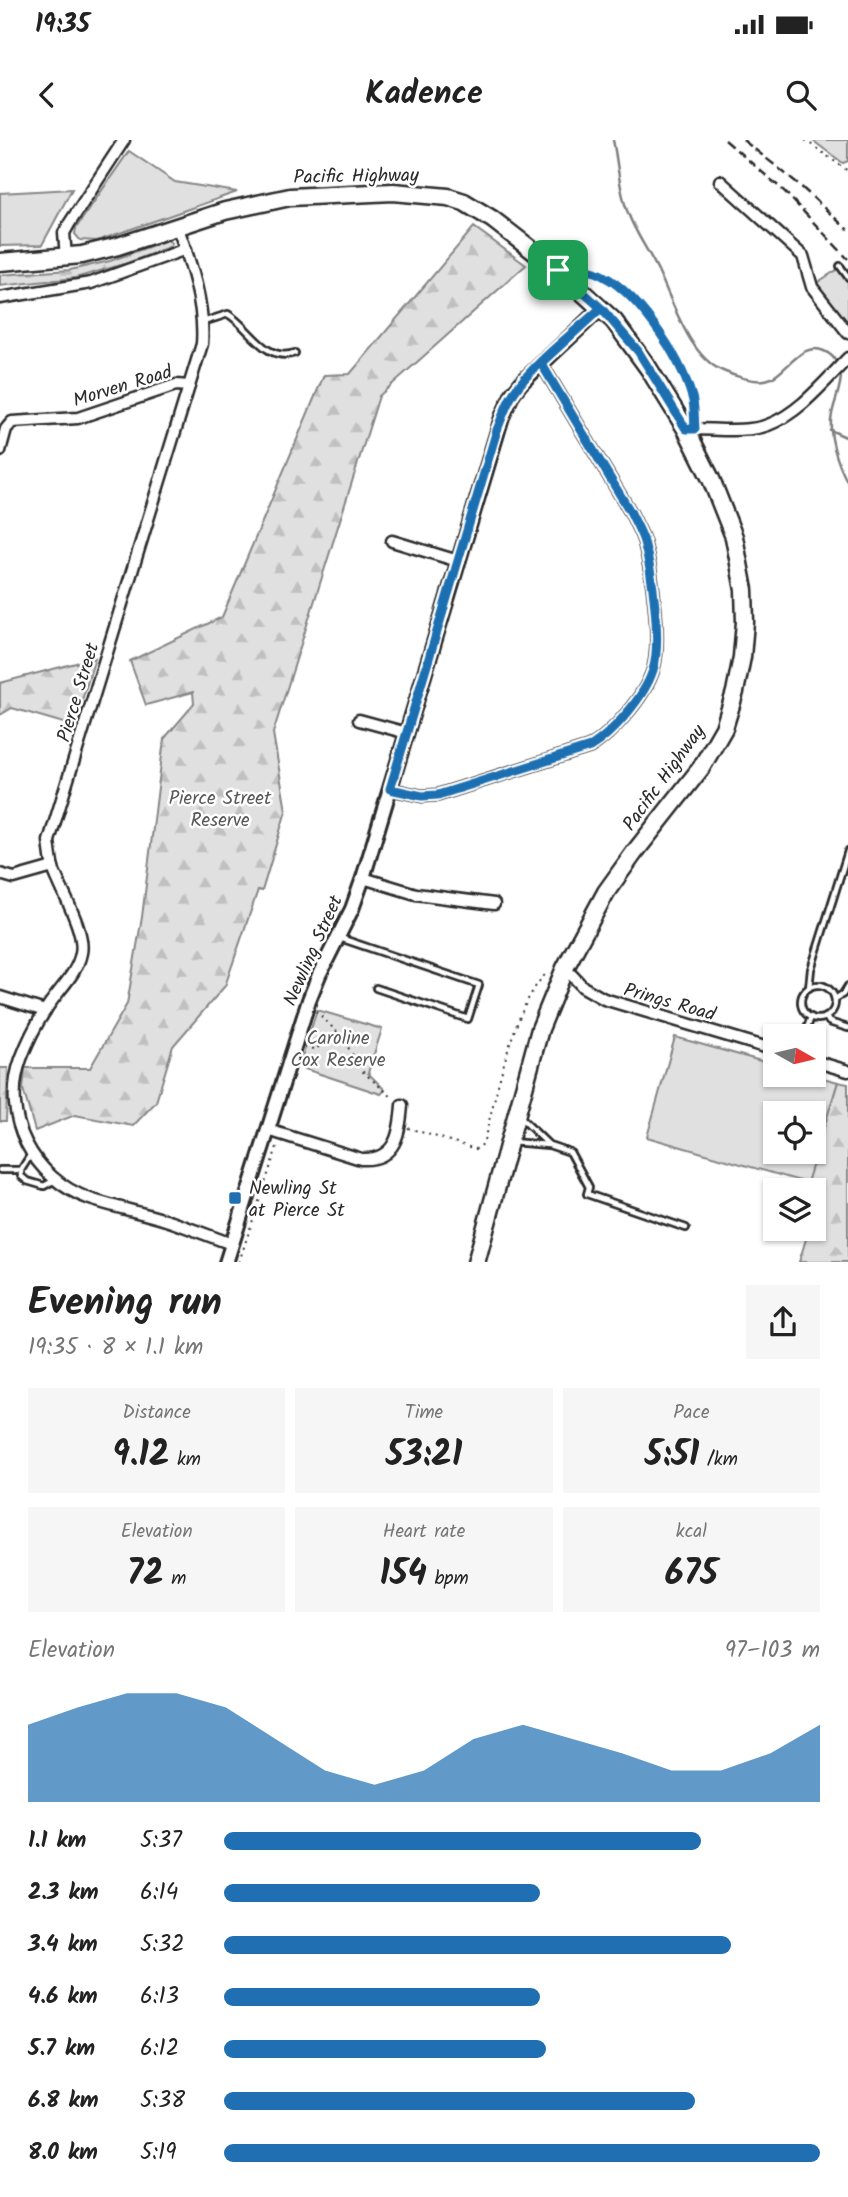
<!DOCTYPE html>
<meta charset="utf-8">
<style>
:root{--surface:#fff;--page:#f6f6f6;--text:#222;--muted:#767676;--accent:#1f6fb2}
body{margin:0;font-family:Kalam,sans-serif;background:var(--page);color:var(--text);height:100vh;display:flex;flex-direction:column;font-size:26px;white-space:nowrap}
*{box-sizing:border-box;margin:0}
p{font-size:23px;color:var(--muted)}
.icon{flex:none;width:38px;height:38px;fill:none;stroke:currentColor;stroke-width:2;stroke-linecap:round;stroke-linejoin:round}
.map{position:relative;height:1122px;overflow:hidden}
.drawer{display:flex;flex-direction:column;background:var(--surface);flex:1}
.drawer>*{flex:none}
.needle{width:46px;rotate:98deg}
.fabs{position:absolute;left:763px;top:884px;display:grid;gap:14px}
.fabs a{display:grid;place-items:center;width:63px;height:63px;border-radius:0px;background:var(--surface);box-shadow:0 2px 5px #0004;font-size:35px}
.pin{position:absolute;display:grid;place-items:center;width:60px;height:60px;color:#fff;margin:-30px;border-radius:14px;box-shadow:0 4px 10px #0006}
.round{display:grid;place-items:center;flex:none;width:74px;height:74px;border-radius:0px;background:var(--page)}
.head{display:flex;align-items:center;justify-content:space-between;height:119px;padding:0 28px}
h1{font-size:38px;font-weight:600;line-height:52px}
.metrics{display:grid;grid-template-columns:repeat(3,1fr);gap:10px;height:119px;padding:7px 28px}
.metrics div{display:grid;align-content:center;border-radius:0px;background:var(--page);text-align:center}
.metrics b{font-size:35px;font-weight:600}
.metrics small{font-size:19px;font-weight:400}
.metrics p{font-size:19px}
.chart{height:196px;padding:14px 28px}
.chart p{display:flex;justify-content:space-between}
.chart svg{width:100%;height:126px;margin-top:7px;fill:var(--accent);opacity:.7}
ul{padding:0 28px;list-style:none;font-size:23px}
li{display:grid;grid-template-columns:112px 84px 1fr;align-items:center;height:52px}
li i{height:18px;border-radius:9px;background:var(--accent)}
.status{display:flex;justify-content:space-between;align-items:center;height:49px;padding:0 35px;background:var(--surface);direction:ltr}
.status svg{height:19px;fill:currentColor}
header{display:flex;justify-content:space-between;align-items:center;height:91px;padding:0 28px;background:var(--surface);font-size:32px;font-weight:600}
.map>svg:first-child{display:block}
.green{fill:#e0e0e0;stroke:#868686;stroke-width:2;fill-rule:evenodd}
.forest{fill:url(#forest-firs);stroke:#868686;stroke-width:2}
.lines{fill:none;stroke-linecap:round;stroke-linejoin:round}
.stream{stroke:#7e7e7e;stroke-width:2.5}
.service-casing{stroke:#2b2b2b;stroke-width:10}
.minor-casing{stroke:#2b2b2b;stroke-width:15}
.tertiary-casing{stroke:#2b2b2b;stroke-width:18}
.primary-casing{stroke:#2b2b2b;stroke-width:21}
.path{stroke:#2b2b2b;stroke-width:2;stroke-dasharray:2 5;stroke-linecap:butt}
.service{stroke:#fff;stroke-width:4.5}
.minor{stroke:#fff;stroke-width:10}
.tertiary{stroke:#fff;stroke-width:12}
.primary{stroke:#fff;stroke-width:16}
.rail{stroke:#2b2b2b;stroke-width:2.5;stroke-dasharray:10 5;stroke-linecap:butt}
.route-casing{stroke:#fff;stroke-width:14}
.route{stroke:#1f6fb2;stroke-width:9}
.poi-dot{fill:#1f6fb2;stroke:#fff;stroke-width:2.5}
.labels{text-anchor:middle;stroke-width:5;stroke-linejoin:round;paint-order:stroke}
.street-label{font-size:19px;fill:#2b2b2b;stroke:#fff}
.park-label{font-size:19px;fill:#585858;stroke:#fff}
.poi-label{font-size:19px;fill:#2b2b2b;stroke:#fff;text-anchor:start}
</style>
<div class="status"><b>19:35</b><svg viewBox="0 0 49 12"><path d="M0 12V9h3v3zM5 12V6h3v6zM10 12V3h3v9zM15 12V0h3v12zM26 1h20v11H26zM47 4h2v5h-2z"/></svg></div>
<header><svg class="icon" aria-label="back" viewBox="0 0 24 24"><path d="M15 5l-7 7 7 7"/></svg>Kadence<svg class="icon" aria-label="search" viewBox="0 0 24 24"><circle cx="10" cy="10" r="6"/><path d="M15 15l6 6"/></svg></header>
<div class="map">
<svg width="848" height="1123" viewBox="0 0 848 1123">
<defs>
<pattern id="forest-firs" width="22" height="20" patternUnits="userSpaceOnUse" patternTransform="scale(1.75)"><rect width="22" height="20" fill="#e0e0e0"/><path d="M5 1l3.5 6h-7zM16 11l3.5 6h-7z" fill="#c0c0c0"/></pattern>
</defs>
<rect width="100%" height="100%" fill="#fff"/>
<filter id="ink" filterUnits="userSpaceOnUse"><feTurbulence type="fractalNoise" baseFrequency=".0143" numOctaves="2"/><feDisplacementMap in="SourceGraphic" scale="14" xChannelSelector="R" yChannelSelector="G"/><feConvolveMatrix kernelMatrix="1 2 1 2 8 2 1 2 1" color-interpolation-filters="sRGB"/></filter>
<g filter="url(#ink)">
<g class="green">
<path d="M129 11 175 42 237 52 97 101 80 100 75 94 76 88Z"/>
<path d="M72 49 42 105 0 106V53Z"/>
<path d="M838 129 848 140V185L815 144Z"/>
<path d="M317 870 382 889 368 933 385 950 381 954 299 927Z"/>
<path d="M675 897 775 925V934L812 935 838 942 807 1043 647 997ZM775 973H814V1012H775Z"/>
</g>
<g class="forest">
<path d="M812 0H848V21L843 23Z"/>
<path d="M474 87 526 125 379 256 273 593 286 671 262 751 258 750 225 846 173 906 156 962 133 986 75 975 35 991 23 949 25 928H90L127 864 142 777 164 599 194 564 193 552 146 565 130 521 222 477 324 235 350 234Z"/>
<path d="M167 100 172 103 169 107 128 123 75 138 0 146V135L70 130 110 121Z"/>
<path d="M95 518 74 586 12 568 0 575V543Z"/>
<path d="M0 928H8L6 981H0Z"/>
<path d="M838 942 848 944V1122H799L809 1089 814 1088V1074L821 1049 807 1043Z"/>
</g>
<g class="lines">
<g class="stream">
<path d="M613 0C618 23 619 51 628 73 636 95 651 114 660 135 674 165 690 217 723 231 734 236 753 242 765 240 786 237 799 200 824 211 831 214 835 218 838 225"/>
<path d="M841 231C842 247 835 259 832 274 827 294 838 325 848 343"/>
<path d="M830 290 848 298"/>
</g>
<defs>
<g id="service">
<path d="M840 126 848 137"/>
<path d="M203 182 228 174C251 188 265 223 295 213"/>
<path d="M340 798 479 845 468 879 376 848"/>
<circle cx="818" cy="862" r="17"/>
<path d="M809 848 811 829 848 711"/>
<path d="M835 859 843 854 848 846"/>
<path d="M826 877 829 882 848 888"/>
<path d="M804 896 811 877"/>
<path d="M521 978 549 1005 570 1012 589 1047 587 1054 686 1088"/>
<path d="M511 1002 548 1005"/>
<path d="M31 1014 21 1030V1036L27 1041 44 1046 55 1040"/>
<path d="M0 1030H21"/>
</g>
<g id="minor">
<path d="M720 41 803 116 812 147 848 193"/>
<path d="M177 86C191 123 205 165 202 204L49 701C50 710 51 719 53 728 60 749 86 791 81 813 77 835 56 852 45 871 35 886 27 903 21 919 0 977 33 1039 90 1059 117 1068 145 1073 172 1082 192 1089 212 1097 232 1104"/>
<path d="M66 117 64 93 69 84 124 0"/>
<path d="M0 158 91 143 186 109"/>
<path d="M686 289C712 288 744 294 768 285 800 273 825 241 848 218"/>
<path d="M0 311 6 289 12 282 78 278 176 245 189 246"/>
<path d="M392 401 458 421"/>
<path d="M359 580 407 593"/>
<path d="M390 649 422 656 438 655 590 607C613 593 645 556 653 530 662 502 652 431 644 402 641 392 635 382 631 373L541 223"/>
<path d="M0 734 14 738 53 727"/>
<path d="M363 738 416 754 494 764"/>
<path d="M565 828 583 847 604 859 775 910"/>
<path d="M0 857 45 871"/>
<path d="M814 921 848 931"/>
<path d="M268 990 361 1019C396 1021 400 993 402 965"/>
</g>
<path id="tertiary" d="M226 1123 309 860 319 835 352 769 363 738 502 277 513 253 521 243 601 168"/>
<path id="primary" d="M0 122 82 115 118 106 225 71 290 57 393 52 448 57 464 62 492 79 558 130 614 181 649 229 686 289 711 339 734 397 744 450 745 482 742 517 735 552 724 588 701 628 634 713 606 752 565 828 540 889 476 1123"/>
</defs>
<use href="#service" class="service-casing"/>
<use href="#minor" class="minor-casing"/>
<use href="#tertiary" class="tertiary-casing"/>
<use href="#primary" class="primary-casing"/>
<g class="path">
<path d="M805 0 848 31"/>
<path d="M577 131C582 131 589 130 593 131 634 143 679 218 692 256 694 262 694 270 694 277"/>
<path d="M316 871 342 897 362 931 393 958"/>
<path d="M304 908 316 909 325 902 341 897"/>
<path d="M408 988 476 1009 483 1004C496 958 513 864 547 833"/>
<path d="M239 1122 278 1004"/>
</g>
<use href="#service" class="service"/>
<use href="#minor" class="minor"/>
<use href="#tertiary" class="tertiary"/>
<use href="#primary" class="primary"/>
<g class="rail">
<path d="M725 0 784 51 848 119"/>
<path d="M743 0 796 42 848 90"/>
</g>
</g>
</g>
<g class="lines" filter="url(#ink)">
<defs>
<path id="route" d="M558 130 601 168C576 191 530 226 513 254 506 265 502 278 497 290L390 649 422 656 438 655 590 607C613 593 645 556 653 530 662 502 652 431 644 402 641 392 635 382 631 373L541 223 601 168 638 211 686 289H695C694 279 695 266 692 257 680 216 636 148 595 132 585 128 569 131 558 130"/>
</defs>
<use href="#route" class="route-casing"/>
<use href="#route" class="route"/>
</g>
<rect class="poi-dot" x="228" y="1051" width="14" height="14" rx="3.5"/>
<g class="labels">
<g class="street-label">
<text transform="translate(356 35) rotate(-1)" y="7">Pacific Highway</text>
<text transform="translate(122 245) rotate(-17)" y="7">Morven Road</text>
<text transform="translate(77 552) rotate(-73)" y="7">Pierce Street</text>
<text transform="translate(663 637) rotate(-54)" y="7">Pacific Highway</text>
<text transform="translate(312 810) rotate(-66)" y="7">Newling Street</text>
<text transform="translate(670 861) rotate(16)" y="7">Prings Road</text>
</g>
<g class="park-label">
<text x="220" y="664">Pierce Street<tspan x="220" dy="22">Reserve</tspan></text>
<text x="338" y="904">Caroline<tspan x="338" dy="22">Cox Reserve</tspan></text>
</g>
<g class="poi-label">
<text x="249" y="1054">Newling St<tspan x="249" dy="22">at Pierce St</tspan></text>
</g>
</g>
</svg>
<div class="fabs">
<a><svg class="needle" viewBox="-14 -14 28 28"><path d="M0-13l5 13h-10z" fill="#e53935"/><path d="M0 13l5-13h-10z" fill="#767676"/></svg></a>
<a><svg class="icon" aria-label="locate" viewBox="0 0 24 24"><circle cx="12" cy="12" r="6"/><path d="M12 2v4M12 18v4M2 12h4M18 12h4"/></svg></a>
<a><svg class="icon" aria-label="layers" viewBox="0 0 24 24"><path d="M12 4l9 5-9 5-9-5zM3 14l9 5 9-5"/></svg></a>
</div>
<div class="pin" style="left:558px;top:130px;background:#1e9e55"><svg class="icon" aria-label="arrive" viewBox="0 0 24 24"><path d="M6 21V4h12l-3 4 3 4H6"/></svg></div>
</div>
<section class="drawer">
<div class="head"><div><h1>Evening run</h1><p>19:35 · 8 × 1.1 km</p></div><a class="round"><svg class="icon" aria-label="share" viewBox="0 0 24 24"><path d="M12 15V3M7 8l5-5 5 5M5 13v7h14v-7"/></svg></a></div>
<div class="metrics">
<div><p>Distance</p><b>9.12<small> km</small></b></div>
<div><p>Time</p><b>53:21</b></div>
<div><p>Pace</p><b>5:51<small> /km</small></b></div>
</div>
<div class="metrics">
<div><p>Elevation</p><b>72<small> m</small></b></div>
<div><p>Heart rate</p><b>154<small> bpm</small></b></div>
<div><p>kcal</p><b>675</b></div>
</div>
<div class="chart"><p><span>Elevation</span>97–103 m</p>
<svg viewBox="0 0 160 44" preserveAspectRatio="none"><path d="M0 44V17L10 11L20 6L30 6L40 11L50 22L60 33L70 38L80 33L90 22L100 17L110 22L120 27L130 33L140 33L150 27L160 17V44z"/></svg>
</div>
<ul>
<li><b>1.1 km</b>5:37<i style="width:80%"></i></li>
<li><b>2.3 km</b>6:14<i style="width:53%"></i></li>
<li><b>3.4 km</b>5:32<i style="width:85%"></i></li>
<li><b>4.6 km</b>6:13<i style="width:53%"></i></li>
<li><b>5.7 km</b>6:12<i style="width:54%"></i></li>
<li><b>6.8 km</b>5:38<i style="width:79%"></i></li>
<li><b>8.0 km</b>5:19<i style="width:100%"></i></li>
</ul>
</section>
